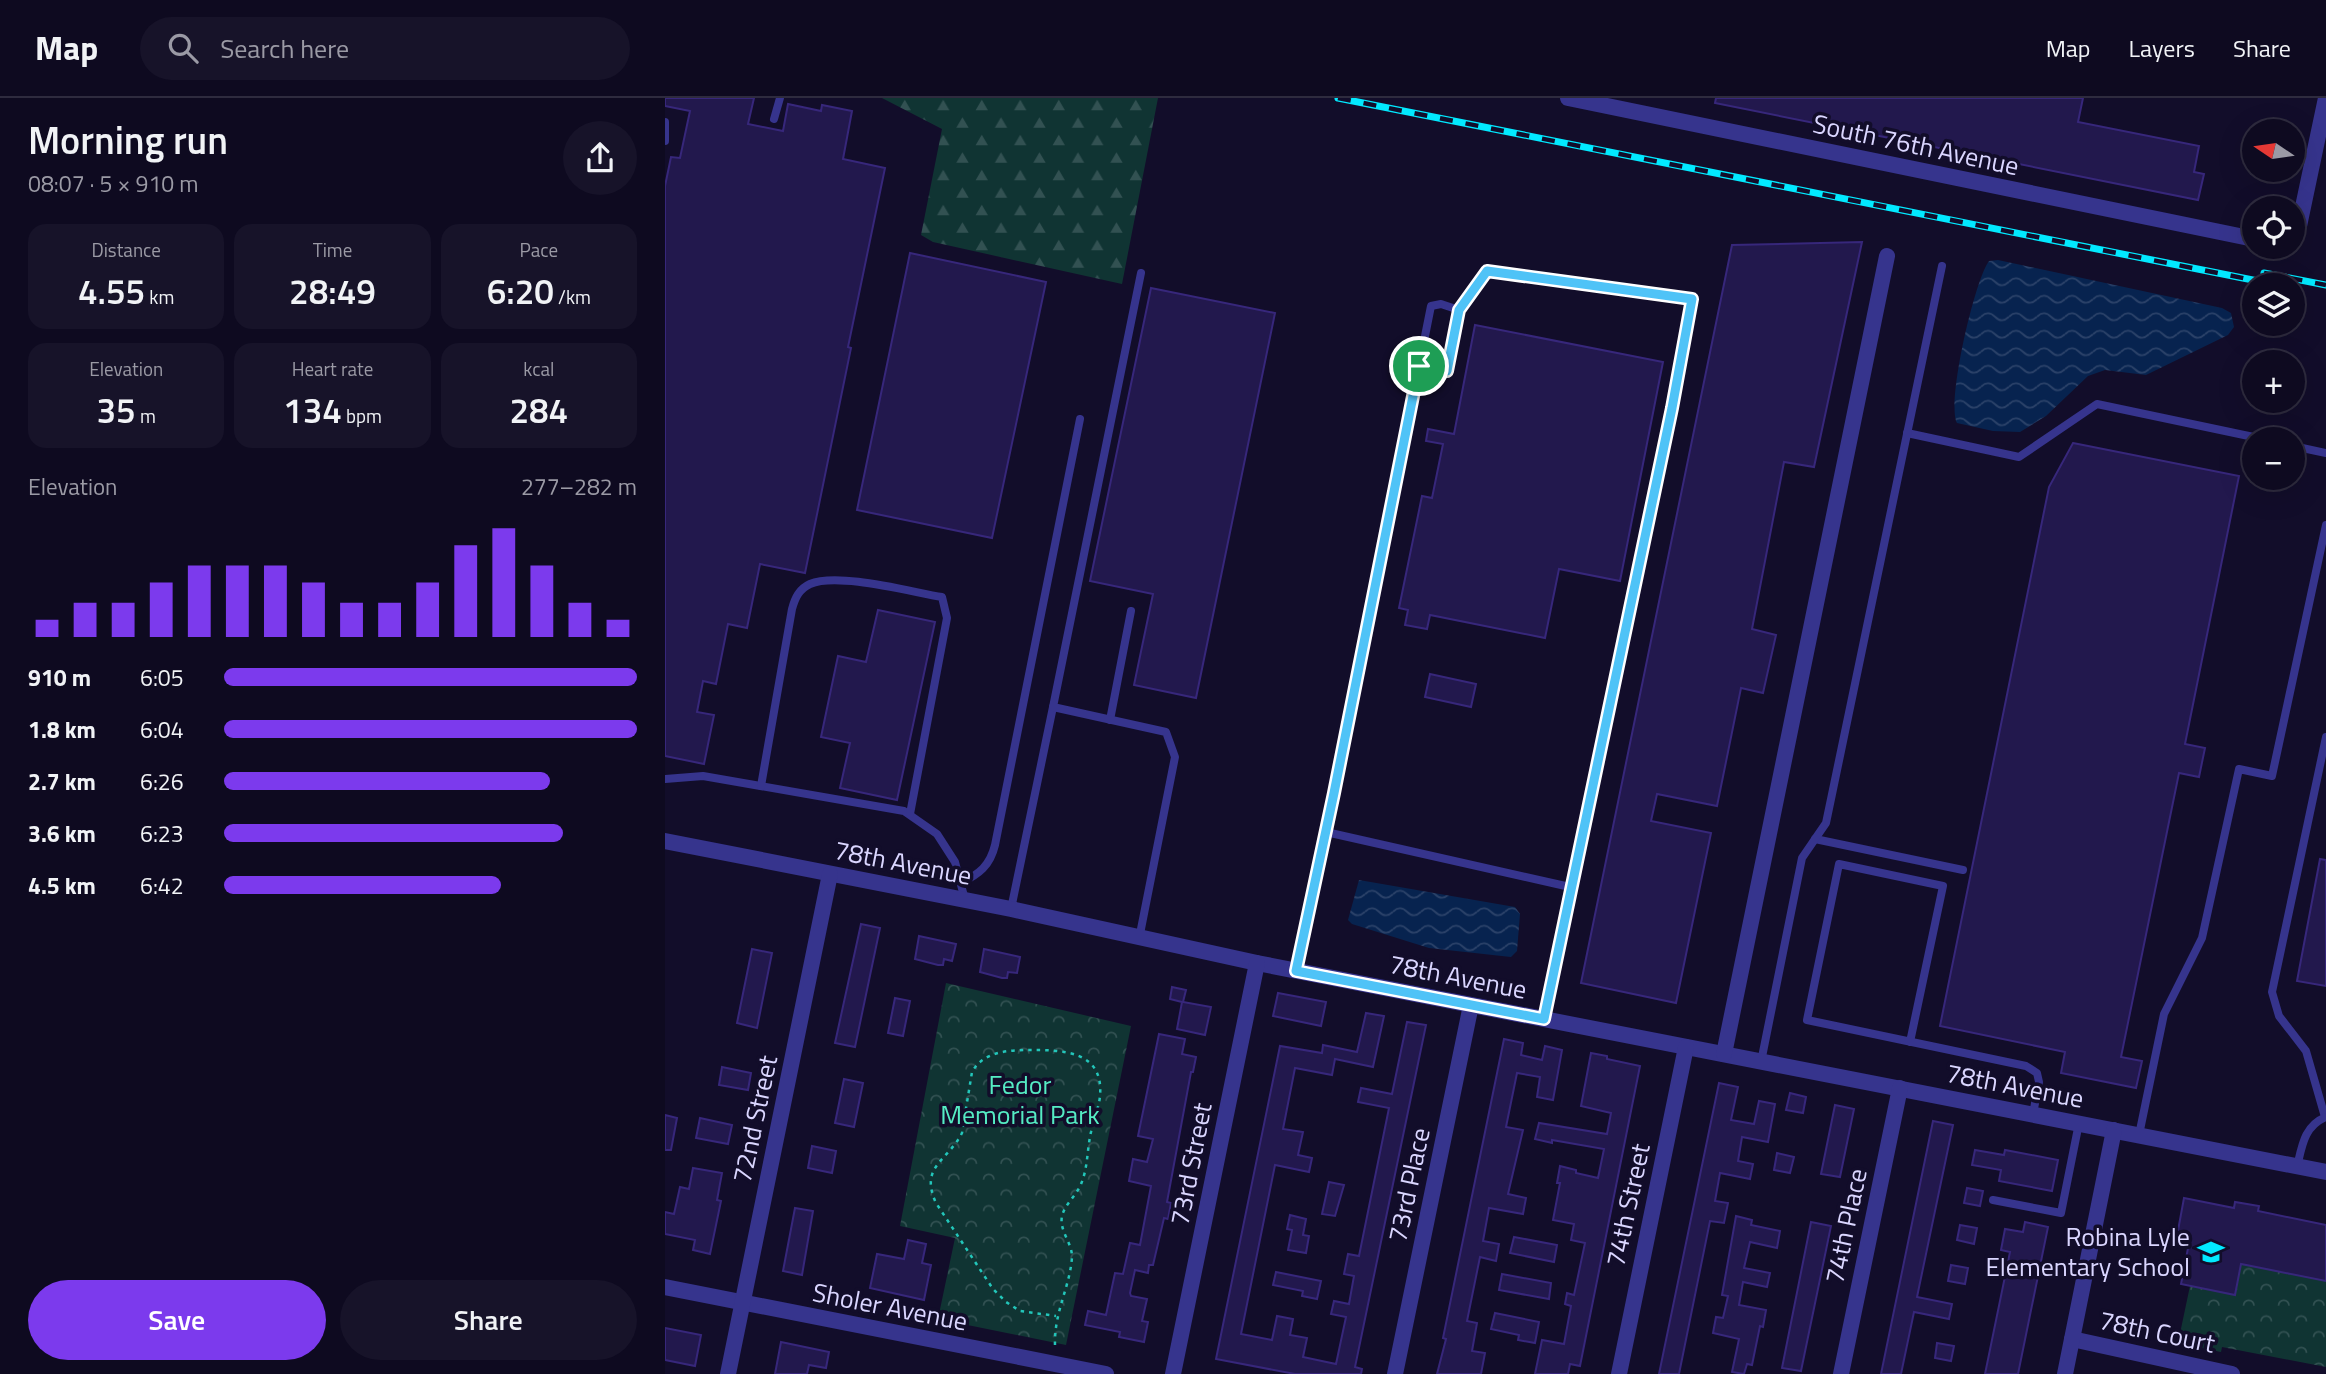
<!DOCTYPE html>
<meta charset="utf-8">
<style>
:root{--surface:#0e0a20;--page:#171329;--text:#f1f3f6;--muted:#9b9aa5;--line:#2e2b3e;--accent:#7c3aed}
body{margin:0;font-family:"Titillium Web",sans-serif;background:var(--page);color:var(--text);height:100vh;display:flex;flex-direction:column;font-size:26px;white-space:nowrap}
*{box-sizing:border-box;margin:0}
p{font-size:23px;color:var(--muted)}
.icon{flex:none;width:38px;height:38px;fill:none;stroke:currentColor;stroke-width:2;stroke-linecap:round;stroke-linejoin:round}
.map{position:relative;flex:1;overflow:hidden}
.drawer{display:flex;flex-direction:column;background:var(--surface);width:665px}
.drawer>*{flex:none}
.needle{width:46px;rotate:283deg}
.fabs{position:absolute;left:1577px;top:21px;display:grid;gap:14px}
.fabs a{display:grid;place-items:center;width:63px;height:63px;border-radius:50%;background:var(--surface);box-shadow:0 7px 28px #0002,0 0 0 2px var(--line);font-size:35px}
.pin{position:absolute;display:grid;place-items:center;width:60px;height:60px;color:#fff;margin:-30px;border:4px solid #fff;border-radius:50%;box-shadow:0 2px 7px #0007}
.round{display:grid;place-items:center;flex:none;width:74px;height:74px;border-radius:37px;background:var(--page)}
.headline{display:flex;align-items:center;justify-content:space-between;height:119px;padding:0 28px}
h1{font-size:38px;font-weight:600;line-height:52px}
.stats{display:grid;grid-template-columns:repeat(3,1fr);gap:10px;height:119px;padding:7px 28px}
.stats div{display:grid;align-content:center;border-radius:18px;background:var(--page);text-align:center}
.stats b{font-size:35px;font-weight:600}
.stats small{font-size:19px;font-weight:400}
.stats p{font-size:19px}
.chart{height:196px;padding:14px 28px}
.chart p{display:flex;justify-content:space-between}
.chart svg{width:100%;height:126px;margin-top:7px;stroke:var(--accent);stroke-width:6}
.cta{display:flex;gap:14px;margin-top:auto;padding:14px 28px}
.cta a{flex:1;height:80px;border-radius:42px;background:var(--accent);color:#fff;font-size:28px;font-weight:600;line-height:80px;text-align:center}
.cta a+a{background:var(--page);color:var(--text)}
ul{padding:0 28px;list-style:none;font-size:23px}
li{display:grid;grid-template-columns:112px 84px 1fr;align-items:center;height:52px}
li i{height:18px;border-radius:9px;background:var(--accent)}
header{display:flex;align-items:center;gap:42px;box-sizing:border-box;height:98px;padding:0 35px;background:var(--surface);border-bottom:2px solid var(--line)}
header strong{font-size:33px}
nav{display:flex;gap:38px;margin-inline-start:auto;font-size:24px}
.search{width:490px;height:63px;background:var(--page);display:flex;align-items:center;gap:18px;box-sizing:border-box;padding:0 24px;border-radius:38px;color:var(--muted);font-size:26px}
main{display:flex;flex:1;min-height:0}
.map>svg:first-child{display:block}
.forest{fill:url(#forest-firs)}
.park{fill:url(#park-crowns)}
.water{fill:url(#water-waves)}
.building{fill:#22184d;stroke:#37277b;stroke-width:2}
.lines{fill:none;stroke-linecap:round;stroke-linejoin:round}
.path{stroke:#23c6ba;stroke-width:2.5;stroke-dasharray:3.5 5;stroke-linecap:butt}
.lane{stroke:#36348d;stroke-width:8}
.street{stroke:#36348d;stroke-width:16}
.rail-casing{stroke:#02e9ff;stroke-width:7}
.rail{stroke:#120d2a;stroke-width:4.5;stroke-dasharray:13;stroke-linecap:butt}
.route-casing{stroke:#fff;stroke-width:14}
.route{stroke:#4fc3f7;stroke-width:9}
.labels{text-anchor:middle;stroke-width:7;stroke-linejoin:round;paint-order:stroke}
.street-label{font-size:26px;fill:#dad6ff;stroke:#120d2a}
.park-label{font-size:26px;fill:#55ecc4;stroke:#120d2a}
.poi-label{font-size:26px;fill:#dad6ff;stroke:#120d2a;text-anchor:end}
</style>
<header>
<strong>Map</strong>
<div class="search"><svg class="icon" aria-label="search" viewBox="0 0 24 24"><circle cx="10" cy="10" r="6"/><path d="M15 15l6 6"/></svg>Search here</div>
<nav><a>Map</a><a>Layers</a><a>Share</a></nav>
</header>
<main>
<section class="drawer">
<div class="headline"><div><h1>Morning run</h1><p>08:07 · 5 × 910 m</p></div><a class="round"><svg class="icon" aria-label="share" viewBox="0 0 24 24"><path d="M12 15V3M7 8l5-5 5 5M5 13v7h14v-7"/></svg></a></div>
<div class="stats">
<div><p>Distance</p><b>4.55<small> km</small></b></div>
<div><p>Time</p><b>28:49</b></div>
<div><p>Pace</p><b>6:20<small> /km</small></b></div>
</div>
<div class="stats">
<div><p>Elevation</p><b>35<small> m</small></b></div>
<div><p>Heart rate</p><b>134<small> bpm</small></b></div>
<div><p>kcal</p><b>284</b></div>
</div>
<div class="chart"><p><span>Elevation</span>277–282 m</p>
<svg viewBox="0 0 160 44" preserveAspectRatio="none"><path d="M5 44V38M15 44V32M25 44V32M35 44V25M45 44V19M55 44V19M65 44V19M75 44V25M85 44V32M95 44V32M105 44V25M115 44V12M125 44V6M135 44V19M145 44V32M155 44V38"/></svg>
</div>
<ul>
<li><b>910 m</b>6:05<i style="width:100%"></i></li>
<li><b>1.8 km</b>6:04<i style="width:100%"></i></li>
<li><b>2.7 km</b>6:26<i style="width:79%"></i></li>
<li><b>3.6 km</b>6:23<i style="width:82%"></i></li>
<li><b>4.5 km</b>6:42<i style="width:67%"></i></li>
</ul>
<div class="cta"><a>Save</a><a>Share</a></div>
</section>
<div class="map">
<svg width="1661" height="1276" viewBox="0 0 1661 1276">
<defs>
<pattern id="forest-firs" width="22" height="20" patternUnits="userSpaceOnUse" patternTransform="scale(1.75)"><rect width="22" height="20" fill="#103433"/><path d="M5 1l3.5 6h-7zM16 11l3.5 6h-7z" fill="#325152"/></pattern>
<pattern id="park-crowns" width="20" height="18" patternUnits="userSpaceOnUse" patternTransform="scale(1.75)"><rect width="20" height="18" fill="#103433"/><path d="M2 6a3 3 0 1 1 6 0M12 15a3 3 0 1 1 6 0" fill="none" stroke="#325152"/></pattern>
<pattern id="water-waves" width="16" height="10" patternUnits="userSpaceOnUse" patternTransform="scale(1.75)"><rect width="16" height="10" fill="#07234f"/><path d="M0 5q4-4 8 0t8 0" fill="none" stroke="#2b4269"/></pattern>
</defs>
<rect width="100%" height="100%" fill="#120d2a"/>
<path class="forest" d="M217 0H493L457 186 268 144 256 137 277 31Z"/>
<g class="park">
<path d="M281 885 466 928 401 1247 273 1221 290 1140 235 1128Z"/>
<path d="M1576 1166 1661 1183V1269L1557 1249 1556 1254 1513 1245 1525 1188 1570 1197Z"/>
</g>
<g class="water">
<path d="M1333 162 1557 210 1566 215 1569 229 1563 237 1481 277 1440 272 1423 278 1381 318 1355 334 1328 333 1292 325C1281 305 1310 181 1324 163Z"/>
<path d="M694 782 850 809 855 816 852 853 846 859 764 850 687 826 683 822Z"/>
</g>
<g class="building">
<path d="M0 0H89L83 26 118 33 123 6 156 13 157 7 187 13 178 61 220 70 183 249 186 250 140 475 95 466 82 530 63 526 51 586 38 583 32 614 49 617 39 666 0 658V88L6 59 15 60 25 13 0 8Z"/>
<path d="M1051 0H1418L1413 24 1534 48 1529 74 1539 76 1533 102 1050 5Z"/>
<path d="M1197 144 1149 369 1119 364 1087 531 1111 537 1098 595 1076 590 1052 708 992 696 986 723 1046 735 1011 905 916 885 1067 147Z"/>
<path d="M245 155 381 184 327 440 192 412Z"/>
<path d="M486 190 610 215 531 600 469 587 488 496 425 483Z"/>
<path d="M810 227 998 264 955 483 894 471 880 540 765 517 762 531 740 527 743 512 734 510 757 398 767 400 778 346 761 343 763 331 789 336Z"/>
<path d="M1408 345 1574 378 1520 646 1540 650 1534 679 1514 675 1456 959 1477 963 1471 990 1396 975 1400 954 1275 928 1384 389Z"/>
<path d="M213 512 270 524 232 702 175 690 185 645 156 639 173 558 201 564Z"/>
<path d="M765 576 811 586 806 609 760 599Z"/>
<path d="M1655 761 1661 762V888L1632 883Z"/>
<path d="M196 826 215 830 190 949 170 945Z"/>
<path d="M254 838 291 846 287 863 279 861 278 867H273L250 861Z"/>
<path d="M87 851 107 855 92 930 72 925Z"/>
<path d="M319 851 355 859 352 875 343 874 342 880H337L315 874Z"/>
<path d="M507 889 521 892 518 904 546 909 540 937 512 931 517 904 505 901Z"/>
<path d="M613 895 661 904 656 928 608 918Z"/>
<path d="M230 900 245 903 238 938 223 935Z"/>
<path d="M701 915 719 918 708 969 670 961 667 977 630 970 618 1031 638 1034 633 1057 647 1060 644 1074 610 1067 576 1236 607 1242 612 1218 628 1221 625 1237 642 1240 638 1259 671 1266 681 1219 666 1216 669 1203 684 1206 689 1178 679 1176 683 1156 694 1158 724 1010 693 1004 696 990 727 996 742 924 761 927 690 1269 697 1271 696 1276H630L551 1261 615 948 657 955 658 947 692 954Z"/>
<path d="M494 936 520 941 517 956 531 959 528 974H526L502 1104 506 1105 503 1121 499 1120 488 1167H484L483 1175 470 1172 465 1195 466 1198 482 1201 477 1223 483 1224 479 1244 454 1239 455 1234 420 1227 423 1213 441 1217 450 1175 458 1176 465 1145 475 1147 486 1088 464 1083 468 1061 482 1064 488 1041 473 1038Z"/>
<path d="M839 941 858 945 856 957 877 962 880 948 897 952 888 1002 872 999 875 979 852 975 841 1029 858 1032 843 1096 861 1100 858 1116 824 1110 818 1143 834 1146 831 1163 815 1159 802 1223 812 1225 807 1253 820 1255 816 1276H772L781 1241 778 1240Z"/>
<path d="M926 955 942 958V961L975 968 915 1268 905 1266 903 1276H870L877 1242 899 1246 906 1208 900 1206 902 1195 909 1197 920 1145 906 1142 909 1126 888 1122 895 1085H892L895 1068 911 1072V1075L933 1080 939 1051 887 1042V1045L870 1041 874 1025 942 1036 946 1015 916 1008Z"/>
<path d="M57 969 86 975 83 992 54 987Z"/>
<path d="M179 981 198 985 189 1029 170 1025Z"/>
<path d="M1054 985 1073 989 1066 1022 1089 1026 1094 1003 1110 1006 1103 1044 1077 1039 1073 1063 1088 1066 1085 1081 1055 1075 1050 1103 1063 1105 1059 1125 1045 1123 1014 1276H994Z"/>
<path d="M1125 995 1141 999 1138 1015 1121 1012Z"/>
<path d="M1170 1007 1189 1011 1175 1079 1156 1076Z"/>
<path d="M0 1017 12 1020 6 1052H0Z"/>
<path d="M35 1020 67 1027 63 1046 31 1040Z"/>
<path d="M1268 1023 1288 1027 1252 1199 1287 1206 1284 1221 1249 1214 1236 1276H1216Z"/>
<path d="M147 1048 171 1053 167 1075 143 1070Z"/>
<path d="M1310 1052 1339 1057 1340 1052 1393 1062 1387 1093 1334 1083 1336 1072 1307 1067Z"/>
<path d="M1112 1055 1129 1059 1125 1075 1109 1072Z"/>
<path d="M28 1070 57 1075 52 1102 56 1103 45 1156 28 1152 30 1142 0 1136V1114L9 1116 15 1089 24 1091Z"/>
<path d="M664 1084 679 1087 670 1118 657 1116Z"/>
<path d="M1302 1090 1318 1093 1315 1108 1299 1105Z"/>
<path d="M1519 1100 1569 1110 1570 1104 1594 1108 1593 1113 1661 1127V1183L1576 1166 1570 1197 1516 1186 1525 1140 1512 1138Z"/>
<path d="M130 1110 148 1113 137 1177 118 1173Z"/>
<path d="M625 1117 641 1121 638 1137 644 1138 641 1155 623 1152 627 1132 622 1131Z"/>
<path d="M1071 1118 1087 1122 1086 1127 1115 1133 1112 1150 1085 1144 1079 1170 1105 1175 1102 1189 1078 1184 1074 1207 1101 1212 1098 1229 1095 1228 1087 1267 1082 1266 1079 1276 1067 1274 1074 1241 1048 1235 1051 1219 1058 1220 1063 1198 1057 1197Z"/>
<path d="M1146 1124 1166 1128 1136 1273 1117 1270Z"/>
<path d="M1360 1124 1383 1129 1353 1276H1320L1345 1154 1336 1152 1340 1131 1358 1134Z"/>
<path d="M1295 1127 1312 1130 1309 1146 1292 1142Z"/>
<path d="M849 1139 892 1147 889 1164 845 1155Z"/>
<path d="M243 1142 261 1146 257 1165 266 1167 259 1202 205 1190 212 1156 239 1161Z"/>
<path d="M1286 1167 1303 1170 1300 1186 1283 1183Z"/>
<path d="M611 1174 656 1183 652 1201 637 1198 638 1193 608 1187Z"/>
<path d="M837 1176 886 1185 884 1201 834 1192Z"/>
<path d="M830 1215 874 1224 870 1245 853 1242 854 1237 826 1231Z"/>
<path d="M0 1230 36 1237 30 1268 0 1262Z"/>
<path d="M116 1244 164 1254 161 1270 144 1267 142 1276H110Z"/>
<path d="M1272 1245 1289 1248 1286 1263 1270 1260Z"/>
</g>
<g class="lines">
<path class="path" d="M390 1247C389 1214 405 1189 407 1159 407 1144 394 1133 397 1118 400 1106 411 1098 416 1086 423 1070 422 1051 426 1034 428 1022 434 1010 435 998 439 952 397 952 363 952 342 952 318 954 307 974L297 1035C283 1063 254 1068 271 1105L328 1191 341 1204 355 1213 391 1218"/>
<g class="lane">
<path d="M109 21 115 0"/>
<path d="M0 24V43"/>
<path d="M794 212 822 173 1027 201 1007 310 879 921"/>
<path d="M1242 335 1354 359 1432 306 1598 341"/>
<path d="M1628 348 1661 355"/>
<path d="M445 622 466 513"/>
<path d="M0 681 38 678 239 713 272 736 290 764 300 802"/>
<path d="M96 688 127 511C130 500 134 491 145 486 173 474 246 494 277 499L282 520 245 716"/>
<path d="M661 734 766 208 776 206 794 212 782 273 754 268"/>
<path d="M1150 741 1298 772"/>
<path d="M296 785C314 776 325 768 330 747L415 321"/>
<path d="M346 811 388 609"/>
<path d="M474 841 510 659 501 634 388 609 476 175"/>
<path d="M631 873 661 734 905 789"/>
<path d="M1245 944 1278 788 1174 766 1142 922 1361 968 1372 975 1374 984 1368 1016"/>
<path d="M1096 964 1137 760 1161 725 1277 168"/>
<path d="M1660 1019 1641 953 1614 918 1607 894 1661 639"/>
<path d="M1474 1037 1499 916 1537 840 1574 671 1607 678 1661 427"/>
<path d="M1632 1069C1637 1048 1639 1028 1661 1019"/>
<path d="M1328 1102 1396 1115 1414 1025"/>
</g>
<g class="street">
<path d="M903 0 1589 141"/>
<path d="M1628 140 1634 128 1661 0"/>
<path d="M0 743 346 811 592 865 1661 1074"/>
<path d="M1059 956 1222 158"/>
<path d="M0 1189 441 1276"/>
<path d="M1407 1241 1567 1276"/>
<path d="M63 1276 165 776"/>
<path d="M508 1276 592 865"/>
<path d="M730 1276 806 907"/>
<path d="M954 1276 1021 949"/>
<path d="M1176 1276 1235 990"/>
<path d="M1400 1276 1449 1032"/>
</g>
<defs>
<g id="rail">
<path d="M673 0 1613 187"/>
<path d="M1599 175 1661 187"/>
</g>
</defs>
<use href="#rail" class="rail-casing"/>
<use href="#rail" class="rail"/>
</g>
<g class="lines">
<defs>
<path id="route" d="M822 173 1027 201 1007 310 879 921 631 873 669 695 754 268 782 273 794 212Z"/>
</defs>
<use href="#route" class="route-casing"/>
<use href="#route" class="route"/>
</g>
<defs>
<symbol id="school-bare" viewBox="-9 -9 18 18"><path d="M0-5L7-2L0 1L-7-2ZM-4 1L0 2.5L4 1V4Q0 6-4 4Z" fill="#02e9ff" stroke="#120d2a" stroke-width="2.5" paint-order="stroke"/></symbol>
</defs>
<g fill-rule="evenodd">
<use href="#school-bare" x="1527" y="1135" width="38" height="38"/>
</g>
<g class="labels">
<g class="street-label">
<text transform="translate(1251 47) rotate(12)" y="9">South 76th Avenue</text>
<text transform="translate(238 765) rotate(11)" y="9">78th Avenue</text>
<text transform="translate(793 879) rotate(11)" y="9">78th Avenue</text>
<text transform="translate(1350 988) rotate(11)" y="9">78th Avenue</text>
<text transform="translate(90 1021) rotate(-78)" y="9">72nd Street</text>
<text transform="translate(526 1066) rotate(-79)" y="9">73rd Street</text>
<text transform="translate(744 1087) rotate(-78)" y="9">73rd Place</text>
<text transform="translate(963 1107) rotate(-78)" y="9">74th Street</text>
<text transform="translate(1181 1128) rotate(-78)" y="9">74th Place</text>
<text transform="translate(225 1209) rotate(11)" y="9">Sholer Avenue</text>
<text transform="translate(1492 1234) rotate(12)" y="9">78th Court</text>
</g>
<g class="park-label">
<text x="355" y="996">Fedor<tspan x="355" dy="30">Memorial Park</tspan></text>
</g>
<g class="poi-label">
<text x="1525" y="1148">Robina Lyle<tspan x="1525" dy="30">Elementary School</tspan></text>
</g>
</g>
</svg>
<div class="fabs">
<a><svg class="needle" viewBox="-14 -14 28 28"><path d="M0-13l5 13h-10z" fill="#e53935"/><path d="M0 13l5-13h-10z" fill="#9b9aa5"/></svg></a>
<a><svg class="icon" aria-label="locate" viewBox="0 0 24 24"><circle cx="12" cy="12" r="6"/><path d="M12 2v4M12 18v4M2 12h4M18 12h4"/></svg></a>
<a><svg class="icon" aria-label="layers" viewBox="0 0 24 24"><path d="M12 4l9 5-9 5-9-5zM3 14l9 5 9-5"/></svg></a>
<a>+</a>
<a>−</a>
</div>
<div class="pin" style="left:754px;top:268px;background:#1e9e55"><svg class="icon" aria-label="arrive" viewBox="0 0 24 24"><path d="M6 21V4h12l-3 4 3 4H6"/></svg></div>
</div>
</main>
